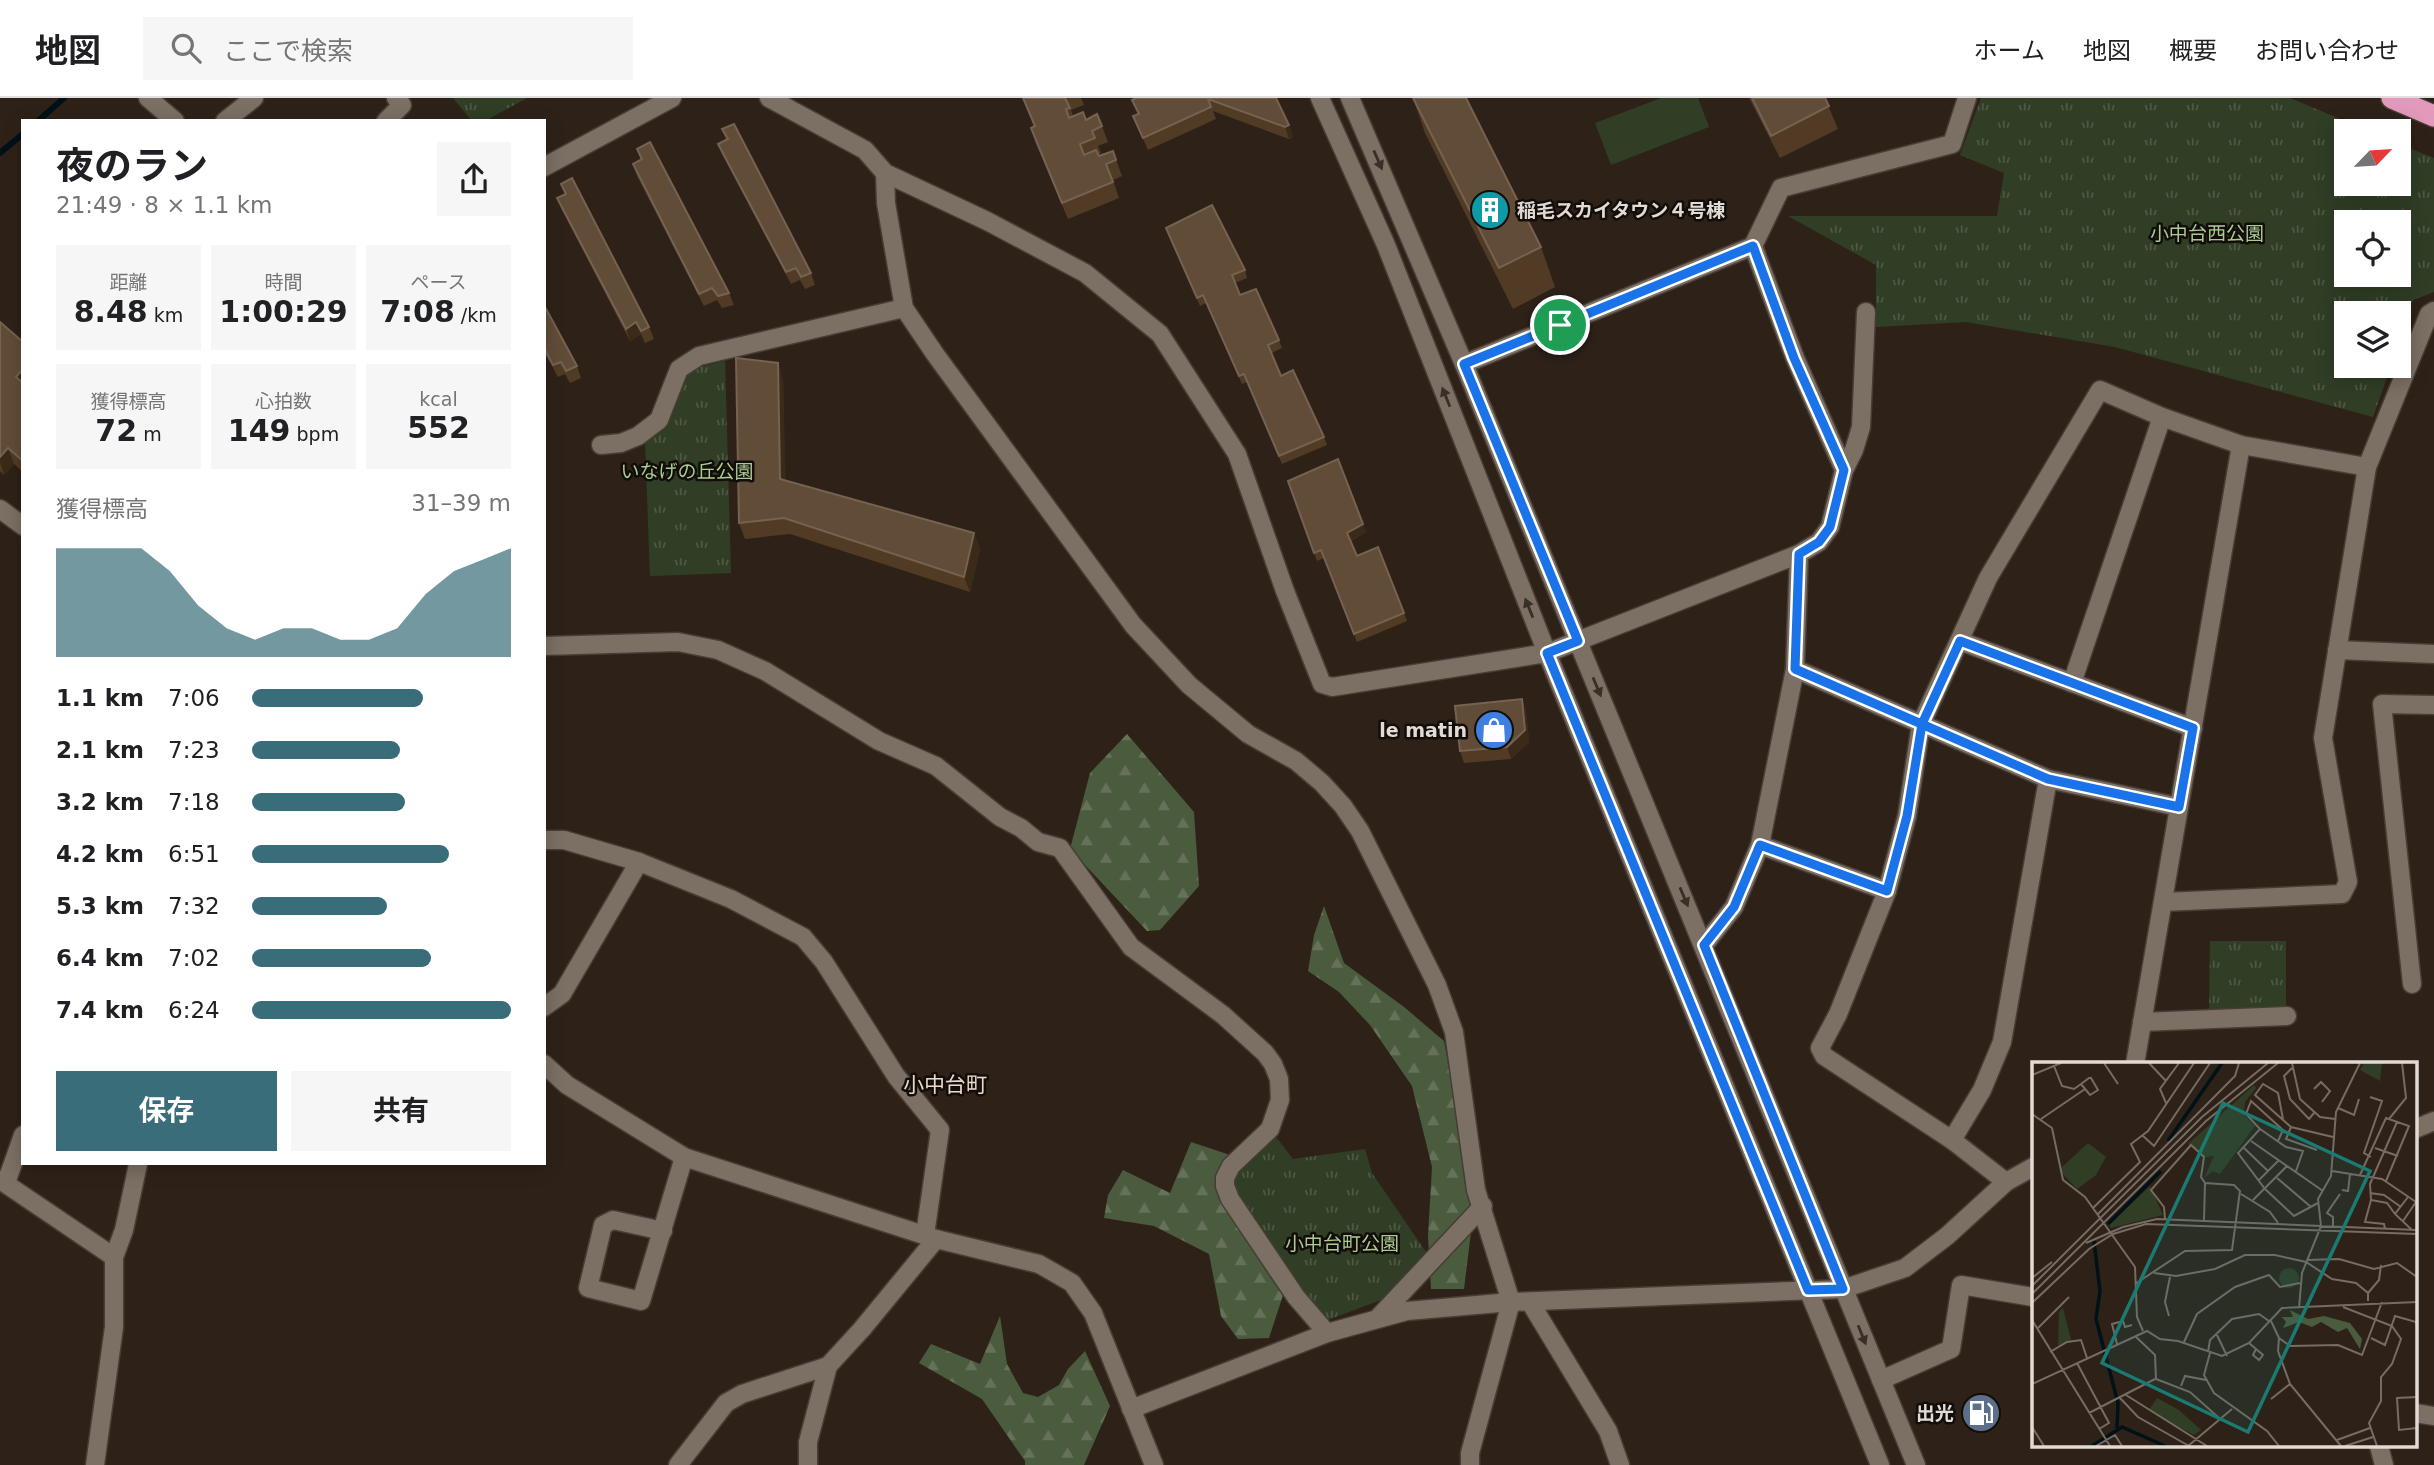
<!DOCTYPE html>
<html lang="ja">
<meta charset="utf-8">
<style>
:root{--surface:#fff;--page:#f6f6f6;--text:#202124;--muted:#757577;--line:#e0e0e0;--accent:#386d79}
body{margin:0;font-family:"DejaVu Sans","Noto Sans JP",sans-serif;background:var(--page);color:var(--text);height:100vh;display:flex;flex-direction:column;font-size:26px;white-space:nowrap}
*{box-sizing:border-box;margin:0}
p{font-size:23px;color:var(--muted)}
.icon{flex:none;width:38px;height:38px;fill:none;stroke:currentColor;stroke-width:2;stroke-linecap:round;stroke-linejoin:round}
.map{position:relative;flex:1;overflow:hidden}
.side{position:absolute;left:21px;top:21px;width:525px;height:1046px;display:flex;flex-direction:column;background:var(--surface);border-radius:0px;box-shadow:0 4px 18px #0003}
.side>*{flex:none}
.needle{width:46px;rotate:65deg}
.controls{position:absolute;left:2334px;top:21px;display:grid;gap:14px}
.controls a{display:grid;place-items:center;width:77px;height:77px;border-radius:0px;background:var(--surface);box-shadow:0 4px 18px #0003;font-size:35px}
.pin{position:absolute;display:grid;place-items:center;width:60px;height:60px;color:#fff;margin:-30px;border:4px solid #fff;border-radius:50%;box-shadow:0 2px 7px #0007}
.round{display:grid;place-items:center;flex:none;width:74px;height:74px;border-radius:0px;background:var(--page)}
.head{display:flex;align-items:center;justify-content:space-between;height:119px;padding:0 35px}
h1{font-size:38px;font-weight:700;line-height:52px}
.stats{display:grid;grid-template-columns:repeat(3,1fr);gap:10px;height:119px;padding:7px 35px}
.stats div{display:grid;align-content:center;border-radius:0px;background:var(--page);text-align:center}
.stats b{font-size:30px;font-weight:700}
.stats small{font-size:19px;font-weight:400}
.stats p{font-size:19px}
.chart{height:196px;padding:14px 35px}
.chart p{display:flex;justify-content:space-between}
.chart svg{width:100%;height:126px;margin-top:7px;fill:var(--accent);opacity:.7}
.primary-button{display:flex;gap:14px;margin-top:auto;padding:14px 35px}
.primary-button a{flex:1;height:80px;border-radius:0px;background:var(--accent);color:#fff;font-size:28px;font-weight:700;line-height:80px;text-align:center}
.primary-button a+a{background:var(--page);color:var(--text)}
ul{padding:0 35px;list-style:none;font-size:23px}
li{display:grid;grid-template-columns:112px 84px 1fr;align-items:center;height:52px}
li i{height:18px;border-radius:9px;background:var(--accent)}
header{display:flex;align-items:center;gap:42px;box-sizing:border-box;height:98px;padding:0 35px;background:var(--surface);border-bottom:2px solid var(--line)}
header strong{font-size:33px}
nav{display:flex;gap:38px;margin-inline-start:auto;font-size:24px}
.search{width:490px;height:63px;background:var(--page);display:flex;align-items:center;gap:18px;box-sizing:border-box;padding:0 24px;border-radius:0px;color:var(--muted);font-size:26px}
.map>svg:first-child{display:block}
.green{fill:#303e26}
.forest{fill:url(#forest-firs)}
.park{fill:url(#park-tufts);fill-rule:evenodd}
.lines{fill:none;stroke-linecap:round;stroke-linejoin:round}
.stream{stroke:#001117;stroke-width:6}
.minor-casing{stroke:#473d36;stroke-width:21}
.tertiary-casing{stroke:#473d36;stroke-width:21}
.motorway-casing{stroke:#473d36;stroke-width:24}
.minor{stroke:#7c6f63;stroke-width:18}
.tertiary{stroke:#7c6f63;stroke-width:18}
.motorway{stroke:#e299bc;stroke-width:21}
.wall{fill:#513b25}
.shaded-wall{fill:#3c2a18}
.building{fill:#614c38;stroke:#756250;stroke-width:2}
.oneway{fill:#372f28}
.route-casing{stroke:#fff;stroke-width:14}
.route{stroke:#1a73e8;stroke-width:9}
.labels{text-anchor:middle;stroke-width:5;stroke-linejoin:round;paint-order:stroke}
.poi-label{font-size:19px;font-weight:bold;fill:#e2dad4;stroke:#120d09;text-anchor:end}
.park-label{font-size:19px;fill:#abca95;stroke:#120d09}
.neighbourhood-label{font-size:21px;fill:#e8d9cc;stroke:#120d09}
.inset-river{fill:none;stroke:#001117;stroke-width:3.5}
.inset-road{fill:none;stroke:#766c63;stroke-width:2}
.view{fill:#1a7b73;fill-opacity:0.15;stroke:#1a7b73;stroke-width:3.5}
.inset-edge{fill:none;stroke:#e2dad4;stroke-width:3.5}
</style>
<header>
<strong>地図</strong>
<div class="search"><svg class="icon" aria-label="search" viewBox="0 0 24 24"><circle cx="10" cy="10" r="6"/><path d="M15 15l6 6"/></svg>ここで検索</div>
<nav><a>ホーム</a><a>地図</a><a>概要</a><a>お問い合わせ</a></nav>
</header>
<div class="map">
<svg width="2434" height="1367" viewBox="0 0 2434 1367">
<defs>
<pattern id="forest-firs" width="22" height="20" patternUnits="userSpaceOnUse" patternTransform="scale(1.75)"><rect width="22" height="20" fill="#4b5b3e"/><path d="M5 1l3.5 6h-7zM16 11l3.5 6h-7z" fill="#657259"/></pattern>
<pattern id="park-tufts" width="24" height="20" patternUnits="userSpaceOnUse" patternTransform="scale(1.75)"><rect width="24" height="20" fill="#303e26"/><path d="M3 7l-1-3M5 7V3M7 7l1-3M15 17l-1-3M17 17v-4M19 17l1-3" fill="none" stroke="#4e5945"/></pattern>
</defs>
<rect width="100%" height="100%" fill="#2e2218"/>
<path class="green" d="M1661 0H1698L1709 29 1611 67 1595 25Z"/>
<g class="forest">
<path d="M1127 636 1194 714 1199 788 1160 832 1147 833 1070 751 1090 675Z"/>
<path d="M1324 808 1344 865 1404 909 1444 943 1474 1110 1464 1191H1431L1428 1138 1432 1069 1412 988 1370 927 1339 894 1308 873 1314 837Z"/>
<path d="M1191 1044 1254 1065 1285 1191 1269 1240 1238 1241 1221 1218 1209 1156 1154 1128 1104 1120 1108 1097 1123 1072 1170 1095Z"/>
<path d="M1000 1218 1007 1266 1023 1295 1038 1299 1059 1287 1068 1271 1085 1253 1110 1308 1084 1367H1025V1363L982 1301 919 1265 931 1246 980 1266Z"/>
</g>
<g class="park">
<path d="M453 0H527L485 23H472Z"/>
<path d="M1981 0H2290L2369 33H2347V86H2399V46L2434 60V194L2413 202 2399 243V215H2347V268H2391L2373 319 2115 249 1966 224 1876 229V167L1788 118H1997L2004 75 1960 57ZM2347 124H2399V177H2347Z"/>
<path d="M725 263 731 475 650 478 645 342 661 333 669 322 688 276 696 270Z"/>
<path d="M2210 843H2286V915L2209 914Z"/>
<path d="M1276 1039 1293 1061 1365 1051 1372 1075 1426 1154 1386 1200 1325 1223 1294 1190 1230 1085 1237 1068Z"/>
</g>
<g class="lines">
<g class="stream">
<path d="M38 23 64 0"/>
<path d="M0 55 23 36"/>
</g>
<defs>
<g id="minor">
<path d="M769 0 865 52 885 75 987 123 1085 175 1160 236 1237 356 1285 493 1322 586 1332 589 1547 555 1799 456 1819 444 1830 429 1844 372 1795 260 1753 148"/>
<path d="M225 23 254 0"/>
<path d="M386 23 402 7 396 0"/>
<path d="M544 69 672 0"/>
<path d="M885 75 886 105 904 210 935 256 1133 527 1189 587 1248 636 1296 663 1322 685 1343 708 1360 733 1437 887 1454 934 1476 1092 1511 1204 1470 1355V1367"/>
<path d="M1464 266 1753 148 1781 90 1952 46 1967 0"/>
<path d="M601 347 621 345 638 338 659 322 679 271 699 258 904 210"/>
<path d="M1844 372 1854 352 1861 329 1866 214"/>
<path d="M1960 543 2193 630"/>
<path d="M544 548 678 544 718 552 765 573 879 643 936 668 1000 719 1021 730 1038 744 1060 750 1131 849 1223 917 1265 955 1273 966 1279 981 1280 1002 1270 1031 1231 1068 1225 1080V1088L1230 1101 1296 1199 1327 1235"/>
<path d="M2337 552 2434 556"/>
<path d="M1795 571 2048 681 2179 709"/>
<path d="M2072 585 2162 319"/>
<path d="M544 742H564L639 764 731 801 803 839 824 864 896 978 940 1032 925 1137"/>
<path d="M1760 747 1887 793"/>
<path d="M2163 804 2342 796 2348 784 2323 640 2367 369"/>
<path d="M1704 847 1734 809 1760 747 1795 571 1799 456"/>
<path d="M2412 886 2382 606 2434 607"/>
<path d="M544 909 562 896 639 764"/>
<path d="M2142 924 2287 918"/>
<path d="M2135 966 2241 347"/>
<path d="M1952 1042 1982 992 2002 944 2048 681"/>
<path d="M0 1082 114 1159"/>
<path d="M2006 1084 1952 1042 1824 958 1820 950 1838 916 1887 793 1907 718 1921 626 1988 480 2100 292 2162 319 2241 347 2367 369 2429 216 2434 213"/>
<path d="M6 1085 23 1037"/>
<path d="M663 1133 613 1122 603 1127 588 1190 641 1203 684 1059"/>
<path d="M1530 1204 1608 1333 1620 1367"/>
<path d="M1378 1220 1483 1108"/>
<path d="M1881 1282 1951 1251 1961 1187 2033 1199"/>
<path d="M2415 1315 2434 1318"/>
<path d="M95 1367 114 1229V1159L124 1132 138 1066"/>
<path d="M808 1367V1344L828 1268 862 1231 936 1141"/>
</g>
<g id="tertiary">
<path d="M148 0 175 23"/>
<path d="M1320 0 1386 147 1547 555 1880 1367"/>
<path d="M1350 0 1464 266 1916 1367"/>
<path d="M0 411 23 428"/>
<path d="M544 966 567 987 684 1059 936 1141 1039 1166 1072 1185 1093 1215 1154 1367"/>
<path d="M2415 1031 2434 1023"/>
<path d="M1131 1311 1327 1235 1407 1213 1511 1204 1843 1191 1905 1170 1947 1138 2006 1084 2033 1069"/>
<path d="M2379 1348 2384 1367"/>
<path d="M678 1367 726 1305 742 1296 828 1268"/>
</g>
<path id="motorway" d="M2392 0 2434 18"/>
</defs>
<use href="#minor" class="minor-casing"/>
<use href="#tertiary" class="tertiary-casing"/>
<use href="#motorway" class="motorway-casing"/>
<use href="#minor" class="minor"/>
<use href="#tertiary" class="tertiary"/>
<use href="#motorway" class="motorway"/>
</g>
<g class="wall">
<path d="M1023 0H1081L1084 7 1071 12 1073 18 1086 22 1102 28 1108 44 1098 48 1101 55 1098 56 1099 58 1113 53 1122 78 1113 82 1119 100 1068 121 1036 46 1031 30 1034 28Z"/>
<path d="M1276 0 1293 39 1289 41 1213 13 1216 21 1148 52 1133 18 1138 16 1132 2Z"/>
<path d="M1413 0H1466L1541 149 1555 189 1513 211 1425 35Z"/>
<path d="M1749 0H1825L1838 31 1780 60Z"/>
<path d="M722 31 811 175 815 187 805 191 800 182 791 186 723 58 718 46 726 42Z"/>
<path d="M637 51 729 195 734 207 722 210 717 202 704 208 637 78 633 66 641 62Z"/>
<path d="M561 86 649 229 654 241 645 245 641 236 630 243 562 112 557 100 565 97Z"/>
<path d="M1166 130 1245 172 1247 180 1235 185 1240 197 1279 242 1282 250 1272 255 1281 278 1324 339 1327 347 1282 366 1247 284 1242 286 1206 205 1200 208Z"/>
<path d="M544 207 577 268 581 280 570 285 565 276 558 279 544 254Z"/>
<path d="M0 224 23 244V374L14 366 4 377 0 373Z"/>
<path d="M783 281 785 382 974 435 980 451 970 494 790 436 745 441 739 425Z"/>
<path d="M1288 383 1366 434 1351 443 1357 458 1378 449 1407 523 1357 544 1324 460 1317 463Z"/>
<path d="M1522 601 1526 613 1529 644 1511 661 1464 665 1460 653Z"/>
</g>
<g class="shaded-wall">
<path d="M1289 27 1293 39 1289 41 1285 29Z"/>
<path d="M636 224 641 236 630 243 626 231Z"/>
<path d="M778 265 783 281 786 397 780 381Z"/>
<path d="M23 271V294L16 279Z"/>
<path d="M8 350 14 366 4 377 0 364V359Z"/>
<path d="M1363 426 1366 434 1350 443 1347 435Z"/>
<path d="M974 435 980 451 970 494 964 479Z"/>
<path d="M1522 601 1526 613 1529 644 1511 661 1507 649Z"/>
</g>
<g class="building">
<path d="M1023 0H1065L1070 10 1066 11 1069 20 1083 14 1086 22 1097 16 1102 28 1092 33 1095 40 1080 46 1084 57 1096 52 1099 58 1113 53 1116 62 1106 66 1113 84 1062 105 1031 30 1035 28Z"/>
<path d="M1136 0H1276L1289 27 1285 29 1208 1 1211 9 1143 40 1133 18 1139 16 1132 2Z"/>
<path d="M1413 0H1466L1541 149 1499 170Z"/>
<path d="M1752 0H1825L1829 8 1771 38Z"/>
<path d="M734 26 811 175 801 179 796 170 786 174 718 46 728 41 722 31Z"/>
<path d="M650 44 729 195 718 198 712 190 699 196 633 66 642 61 637 51Z"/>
<path d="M572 80 649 229 641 233 636 224 626 231 557 100 566 96 561 86Z"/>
<path d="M1212 107 1245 172 1232 177 1240 197 1256 191 1279 242 1268 247 1281 278 1293 272 1324 339 1279 358 1244 276 1239 278 1203 197 1197 200 1166 130Z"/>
<path d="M544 207 577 268 566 273 561 264 553 267 544 250Z"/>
<path d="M0 224 23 244V271L16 279 23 285V363L8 350 0 359Z"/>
<path d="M736 260 778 265 780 381 974 435 964 479 784 420 739 425Z"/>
<path d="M1338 361 1363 426 1347 435 1357 458 1378 449 1404 515 1354 536 1321 452 1314 455 1288 383Z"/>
<path d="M1522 601 1525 632 1507 649 1460 653 1455 608Z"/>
</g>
<defs><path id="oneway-solid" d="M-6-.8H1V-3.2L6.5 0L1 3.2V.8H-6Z" transform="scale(1.75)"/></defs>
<g class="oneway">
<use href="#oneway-solid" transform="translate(1378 62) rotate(66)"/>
<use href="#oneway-solid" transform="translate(1446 299) rotate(-112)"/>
<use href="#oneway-solid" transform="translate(1529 510) rotate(-112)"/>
<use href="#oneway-solid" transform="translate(1597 589) rotate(67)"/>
<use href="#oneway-solid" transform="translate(1684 799) rotate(67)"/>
<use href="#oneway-solid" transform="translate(1862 1237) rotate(68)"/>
</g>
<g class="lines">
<defs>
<path id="route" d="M1560 227 1464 266 1578 543 1547 555 1808 1192 1843 1191 1704 847 1734 809 1760 747 1887 793 1907 718 1922 626 1960 543 2193 630 2179 709 2048 681 1795 571 1799 456 1819 444 1830 429 1844 372 1794 260 1753 148 1560 227"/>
</defs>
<use href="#route" class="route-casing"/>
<use href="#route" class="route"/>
</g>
<defs>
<symbol id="building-disc" viewBox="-11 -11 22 22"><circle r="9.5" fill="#0f9aa8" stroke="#120d09"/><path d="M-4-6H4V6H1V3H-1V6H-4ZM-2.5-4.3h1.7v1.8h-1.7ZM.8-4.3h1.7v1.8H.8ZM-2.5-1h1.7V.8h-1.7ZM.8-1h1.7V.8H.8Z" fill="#fff"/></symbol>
<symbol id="shop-disc" viewBox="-11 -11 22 22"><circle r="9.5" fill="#3f7fe0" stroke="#120d09"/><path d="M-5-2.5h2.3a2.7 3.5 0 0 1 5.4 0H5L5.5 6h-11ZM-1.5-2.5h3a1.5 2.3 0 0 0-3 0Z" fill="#fff"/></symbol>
<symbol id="fuel-disc" viewBox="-11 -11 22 22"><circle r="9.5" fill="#5c6f8a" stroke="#120d09"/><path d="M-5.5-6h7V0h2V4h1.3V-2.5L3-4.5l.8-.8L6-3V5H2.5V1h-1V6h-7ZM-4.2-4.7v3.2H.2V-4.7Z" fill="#fff"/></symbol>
</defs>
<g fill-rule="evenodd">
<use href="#building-disc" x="1468" y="90" width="44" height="44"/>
<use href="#shop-disc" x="1472" y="610" width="44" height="44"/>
<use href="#fuel-disc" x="1959" y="1293" width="44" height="44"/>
</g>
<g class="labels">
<g class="poi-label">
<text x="1517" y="119" text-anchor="start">稲毛スカイタウン４号棟</text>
<text x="1467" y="639">le matin</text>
<text x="1954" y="1322">出光</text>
</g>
<g class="park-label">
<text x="2207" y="142">小中台西公園</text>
<text x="687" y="380">いなげの丘公園</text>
<text x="1342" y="1152">小中台町公園</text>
</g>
<g class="neighbourhood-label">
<text x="945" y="994">小中台町</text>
</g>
</g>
<g transform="translate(2032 964)">
<rect width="385" height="385" fill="#2e2218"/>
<path d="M258 248 276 257 292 254 318 261 330 277 328 287 315 266 306 270 289 260 280 265 267 260 251 266 254 260 250 255H261Z" fill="#4b5b3e"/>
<path d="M332 1H350L348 19 328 8Z" fill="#303e26"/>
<path d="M222 23 224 26 213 40 212 53 223 64 188 112 181 109 172 116 182 94 174 95 156 82ZM56 81 74 95 64 113 45 127 27 108ZM118 124 131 153 79 166 77 163ZM247 216a10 10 0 1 1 20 0a10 10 0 1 1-20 0ZM31 246 39 278 26 284 27 250ZM125 336 147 348 169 368 162 373 124 353 117 348Z" fill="#303e26"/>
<path class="inset-river" d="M136 79 190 1M76 162 129 109M62 179 68 229 64 257 86 341 85 366M60 384 90 365 133 384"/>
<path class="inset-road" d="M72 1 86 22M117 1 134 19M260 1 268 37 288 55 303 57M22 4 30 24 42 27 49 22 57 16H59L66 28 58 33 49 22M260 6 252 14 258 37 277 57 282 51M0 13 29 1M282 27 289 20 298 29 290 40M338 35 350 39 332 91 339 95M134 41 128 27 147 1M306 46 322 53 327 37M0 52 20 66 31 118 53 135 103 205 105 255 111 269M9 57 53 27M251 57 246 31 231 22 223 33 259 65 301 75M357 57 374 36 370 1M259 65 254 77 285 88M228 67 254 85 271 89 264 109M110 73 122 84 178 1M219 79 291 129M246 79 251 68 219 39 214 52 228 67 206 91 233 127 262 154 286 141M212 86 236 109M343 86 366 94M300 109 350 117 384 140M328 113 354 56 377 64 354 119M245 116 279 145M226 119 247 98M310 128 316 129 318 112M338 131 352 133 369 145M209 132 238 150 246 161M376 135 363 152 380 168M221 138 255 104M339 138 333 160 352 162 353 167M61 146 108 100 99 82 116 69 162 1M66 152 203 14 207 1M363 152 355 141 339 138 338 122 365 60M133 157 132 145 119 128 159 83 172 95 169 115 173 121 172 158M371 159 384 140M301 164V155L295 151 308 132M54 181 91 165 125 157 385 168M275 198 307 197 342 207 365 201 385 215M122 211 144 214 183 207 213 193H243L274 200 300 217 324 221 336 231V239M0 216 20 200M103 222 153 189 200 188 208 129 202 123 173 121M0 224 170 55 236 1M336 231 347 218 349 203M0 232 174 59 246 1M0 241 57 187 81 172 114 162 385 172M311 245 360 264 369 277 360 302 349 315V339L337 361 345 384M267 246 270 211 289 164 286 137 299 114 304 50 328 1M137 254 133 240 138 215M0 258 78 384M239 259 247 276 258 284 306 283 330 293 350 240M5 267 37 235M184 271 195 294M103 274 123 293 124 317 158 330 186 355M247 276 246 289 258 322 309 384M339 276 353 283 363 254 384 260 385 265M152 280 165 252 203 225 237 213 248 225 268 221M217 281 231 293 227 298 221 293 224 287M85 282 80 262 91 259 93 265 100 263M18 290 35 280 49 278 55 296M176 290 178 278 200 257 227 252 237 259M178 291 172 313 182 331 235 369 247 384M45 301 77 361 67 367M0 322 115 269 128 277 146 279 190 294 217 281 250 246 385 240M149 324 153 314 174 318M94 333 175 384M385 335 365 336 367 368 385 366M88 336 106 355 157 384M239 337 258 322M57 351 123 317M0 365 12 384M305 378 338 366M64 384 83 373 90 384M156 384 200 347M313 384 341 375"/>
<path class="view" d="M191 41 338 109 216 370 70 301Z"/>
<rect width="385" height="385" class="inset-edge"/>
</g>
</svg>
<div class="controls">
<a><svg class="needle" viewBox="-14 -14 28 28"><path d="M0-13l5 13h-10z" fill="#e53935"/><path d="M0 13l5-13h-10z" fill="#757577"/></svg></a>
<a><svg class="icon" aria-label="locate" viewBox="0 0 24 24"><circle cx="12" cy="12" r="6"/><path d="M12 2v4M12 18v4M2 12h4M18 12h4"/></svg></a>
<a><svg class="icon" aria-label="layers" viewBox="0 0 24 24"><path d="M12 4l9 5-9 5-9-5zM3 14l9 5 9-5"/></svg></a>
</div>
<div class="pin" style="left:1560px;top:227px;background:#1e9e55"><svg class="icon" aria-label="arrive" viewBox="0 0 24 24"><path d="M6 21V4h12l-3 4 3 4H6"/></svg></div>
<section class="side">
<div class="head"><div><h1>夜のラン</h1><p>21:49 · 8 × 1.1 km</p></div><a class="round"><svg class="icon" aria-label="share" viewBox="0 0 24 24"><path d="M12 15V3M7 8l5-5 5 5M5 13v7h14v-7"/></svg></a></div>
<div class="stats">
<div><p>距離</p><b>8.48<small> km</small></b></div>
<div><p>時間</p><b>1:00:29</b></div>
<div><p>ペース</p><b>7:08<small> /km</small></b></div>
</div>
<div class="stats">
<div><p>獲得標高</p><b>72<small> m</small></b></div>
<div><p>心拍数</p><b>149<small> bpm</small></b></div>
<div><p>kcal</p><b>552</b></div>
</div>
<div class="chart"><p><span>獲得標高</span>31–39 m</p>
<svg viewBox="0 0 160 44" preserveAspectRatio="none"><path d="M0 44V6L10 6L20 6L30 6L40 14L50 26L60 34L70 38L80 34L90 34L100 38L110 38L120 34L130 22L140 14L150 10L160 6V44z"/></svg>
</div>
<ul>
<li><b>1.1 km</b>7:06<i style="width:66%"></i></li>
<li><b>2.1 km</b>7:23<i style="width:57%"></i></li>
<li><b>3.2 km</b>7:18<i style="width:59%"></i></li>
<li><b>4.2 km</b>6:51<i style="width:76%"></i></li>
<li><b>5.3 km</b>7:32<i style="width:52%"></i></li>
<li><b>6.4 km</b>7:02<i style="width:69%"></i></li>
<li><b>7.4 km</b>6:24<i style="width:100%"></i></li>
</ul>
<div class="primary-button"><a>保存</a><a>共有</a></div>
</section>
</div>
